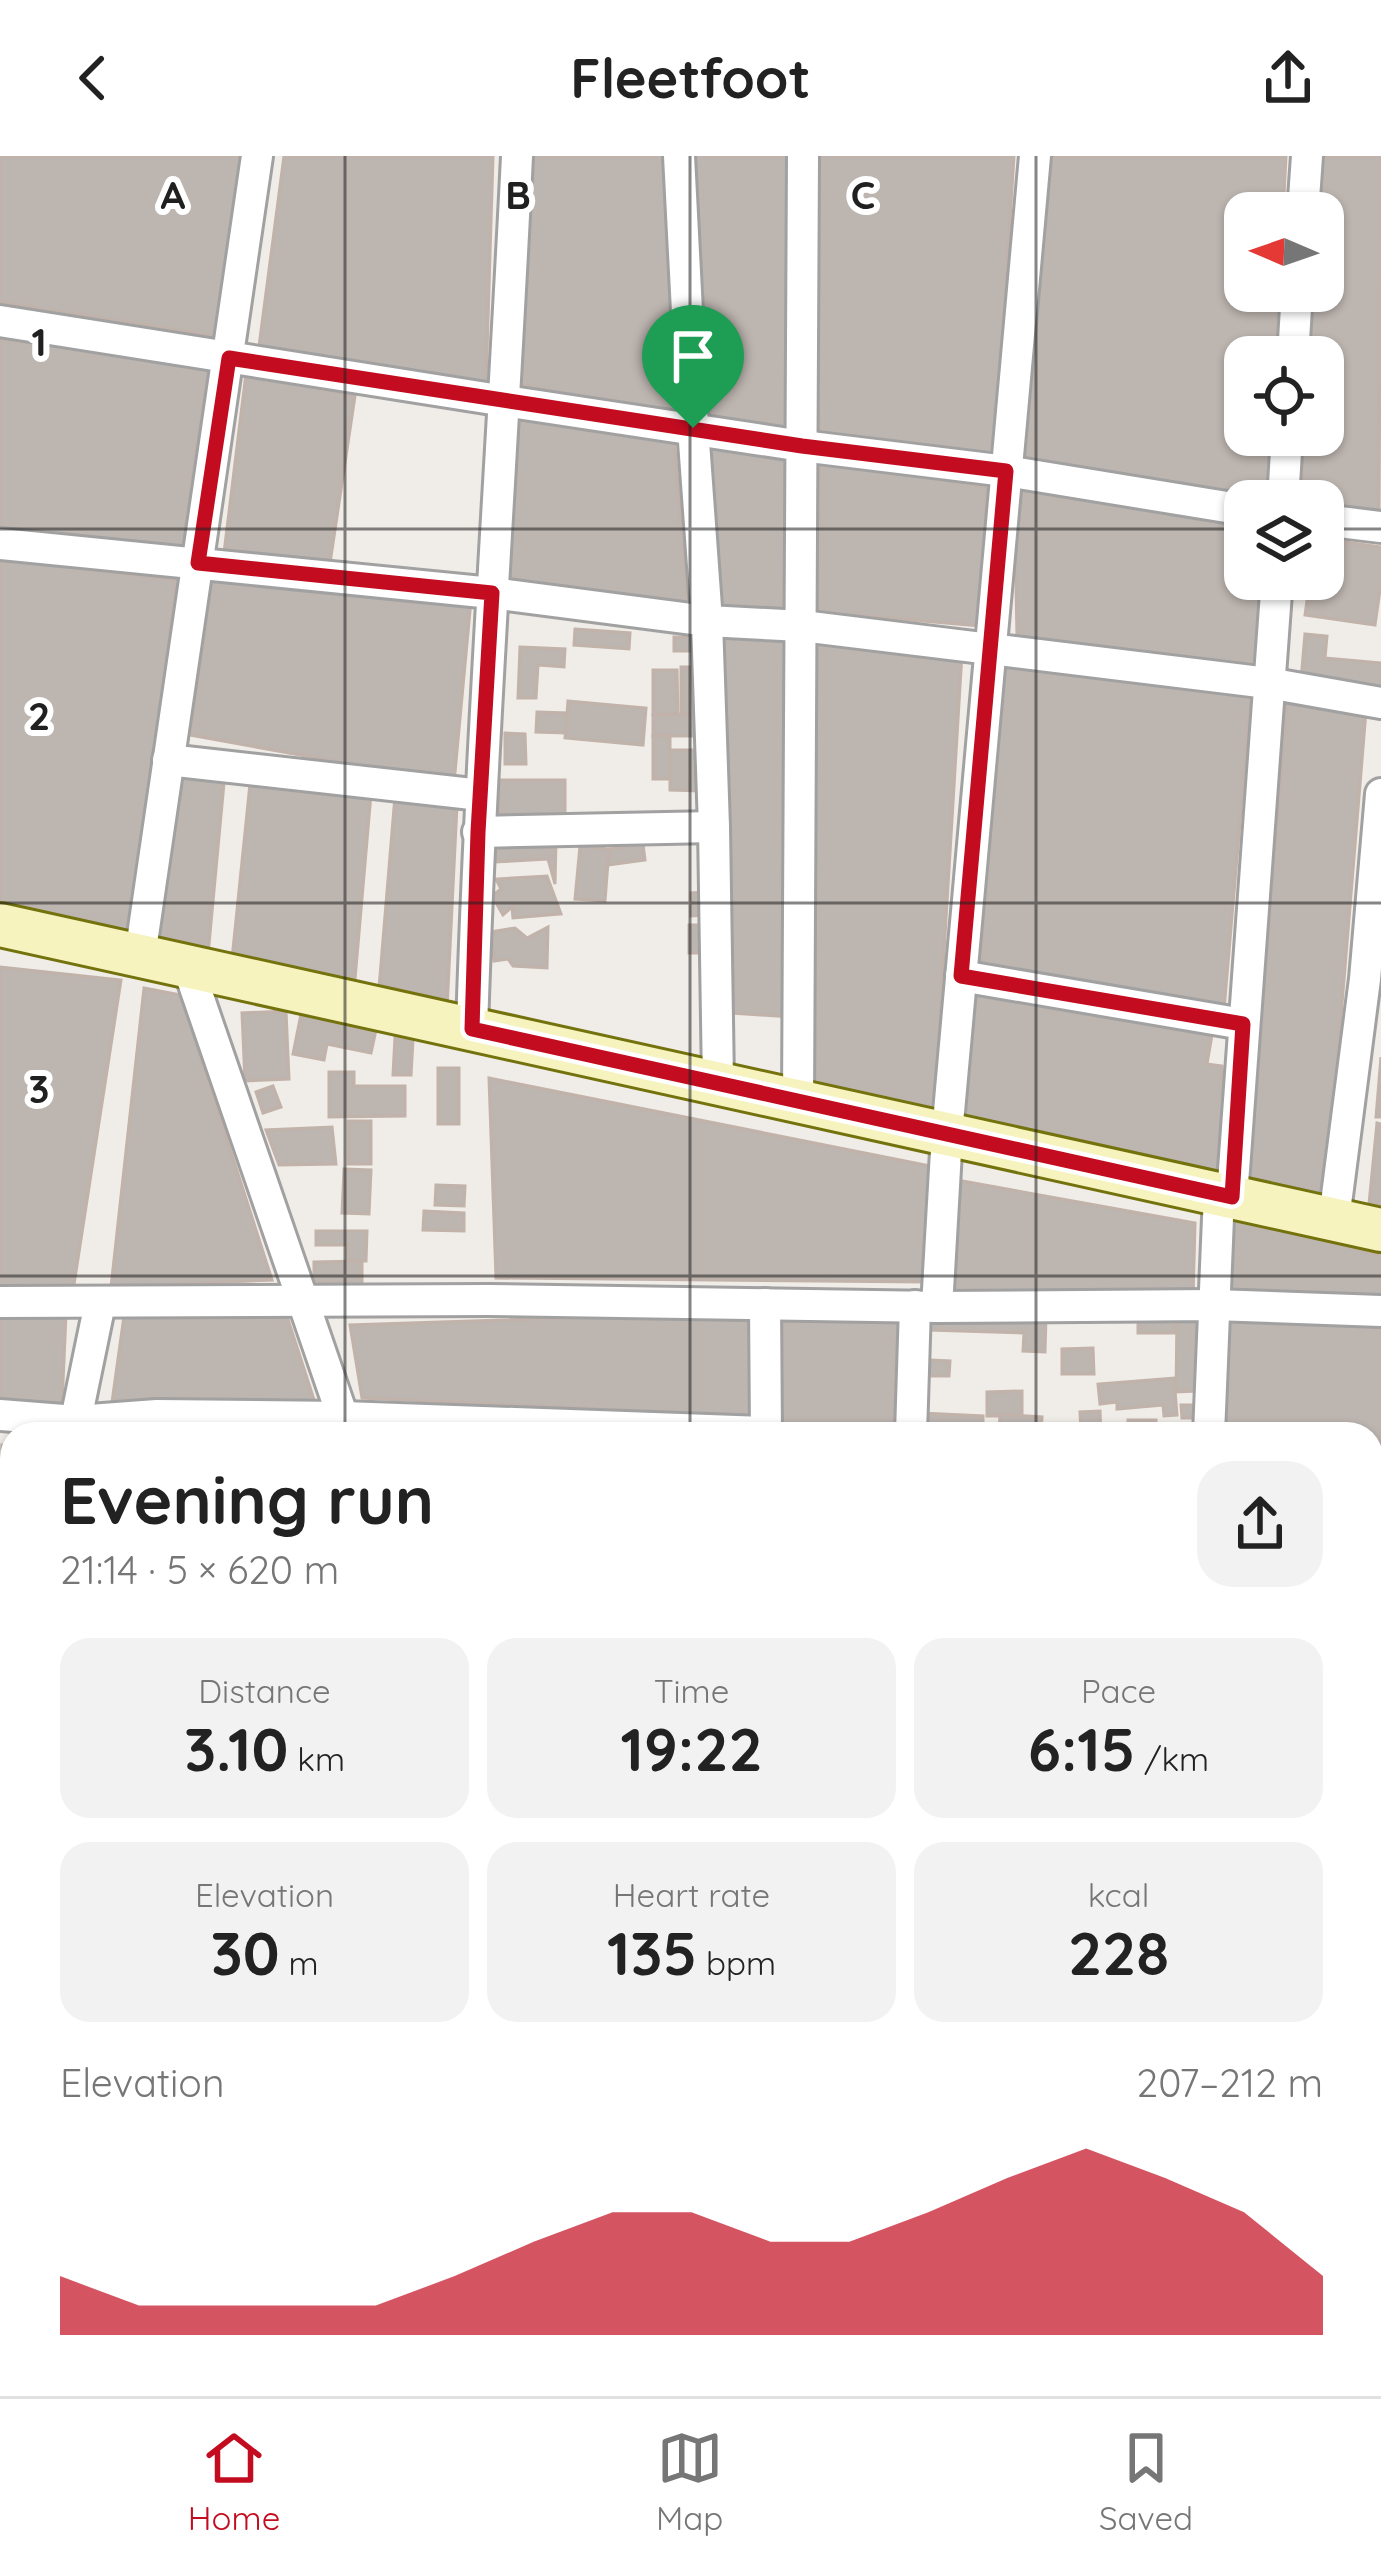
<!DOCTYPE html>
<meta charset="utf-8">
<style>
:root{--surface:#fff;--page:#f2f2f2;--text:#222;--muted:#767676;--line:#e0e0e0;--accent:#c40c21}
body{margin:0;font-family:Quicksand,sans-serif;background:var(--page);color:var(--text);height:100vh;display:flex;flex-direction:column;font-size:45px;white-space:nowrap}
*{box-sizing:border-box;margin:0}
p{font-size:39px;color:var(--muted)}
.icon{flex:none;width:66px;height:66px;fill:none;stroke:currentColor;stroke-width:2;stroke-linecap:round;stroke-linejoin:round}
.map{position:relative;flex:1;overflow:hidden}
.sheet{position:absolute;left:0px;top:1266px;width:1383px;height:975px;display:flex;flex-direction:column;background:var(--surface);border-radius:36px 36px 0 0;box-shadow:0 3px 9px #0004}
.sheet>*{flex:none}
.needle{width:78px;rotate:272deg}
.fabs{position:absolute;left:1224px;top:36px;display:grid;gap:24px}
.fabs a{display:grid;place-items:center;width:120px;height:120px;border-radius:24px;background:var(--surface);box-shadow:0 3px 9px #0004;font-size:60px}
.pin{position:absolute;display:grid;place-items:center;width:102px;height:102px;color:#fff;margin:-123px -51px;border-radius:50% 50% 50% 0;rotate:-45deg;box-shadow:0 0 12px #0007}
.pin .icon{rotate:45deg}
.round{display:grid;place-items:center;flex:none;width:126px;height:126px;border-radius:36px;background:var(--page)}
.headline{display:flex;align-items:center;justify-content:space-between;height:204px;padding:0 60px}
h1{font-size:66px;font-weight:700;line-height:90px}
.stats{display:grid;grid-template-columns:repeat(3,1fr);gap:18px;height:204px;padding:12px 60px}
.stats div{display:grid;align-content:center;border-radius:30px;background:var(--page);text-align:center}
.stats b{font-size:60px;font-weight:700}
.stats small{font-size:33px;font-weight:400}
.stats p{font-size:33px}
.chart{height:336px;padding:24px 60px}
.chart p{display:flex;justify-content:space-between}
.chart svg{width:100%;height:216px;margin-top:12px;fill:var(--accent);opacity:.7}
header{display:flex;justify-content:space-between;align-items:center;height:156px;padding:0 60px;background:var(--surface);font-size:54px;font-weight:700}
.dock{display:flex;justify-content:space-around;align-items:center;height:168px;border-top:3px solid var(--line);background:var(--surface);font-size:33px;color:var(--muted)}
.dock a{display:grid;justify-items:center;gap:6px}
.dock .selected{color:var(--accent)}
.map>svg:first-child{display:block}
.building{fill:#bdb5b0;stroke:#c1b2aa;stroke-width:3}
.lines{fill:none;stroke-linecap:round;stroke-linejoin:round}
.street-casing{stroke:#a1a1a1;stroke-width:36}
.secondary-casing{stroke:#73720c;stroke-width:48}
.street{stroke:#fff;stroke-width:30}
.secondary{stroke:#f6f3bf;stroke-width:42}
.route-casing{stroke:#fff;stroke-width:24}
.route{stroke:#c40c21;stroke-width:15}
.grid{fill:none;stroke:#202020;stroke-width:3;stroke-opacity:0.55}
.grid-label{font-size:39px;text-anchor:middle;font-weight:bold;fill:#202020;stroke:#fff;stroke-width:12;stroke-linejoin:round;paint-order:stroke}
</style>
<header><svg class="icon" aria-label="back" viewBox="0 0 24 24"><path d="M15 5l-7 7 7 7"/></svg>Fleetfoot<svg class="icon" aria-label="share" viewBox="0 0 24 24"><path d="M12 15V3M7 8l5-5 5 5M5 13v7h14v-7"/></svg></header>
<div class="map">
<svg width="1381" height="2240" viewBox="0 0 1381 2240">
<rect width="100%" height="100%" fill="#f0ece7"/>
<g class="building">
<path d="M0 0H243L220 181 0 146Z"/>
<path d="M284 0H493L486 229 259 190Z"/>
<path d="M529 0H671L686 262 518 228Z"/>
<path d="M696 0H789L797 272 704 261Z"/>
<path d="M814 0H1014L995 304 819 279Z"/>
<path d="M1039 0H1286L1283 57H1245V135H1279L1275 201H1245V279H1271L1267 345H1254L1014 305Z"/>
<path d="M1313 0H1381L1379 362 1323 351V345H1301L1304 279H1323V201H1306L1309 135H1323V57H1311Z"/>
<path d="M0 183 209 209 182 394 0 384Z"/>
<path d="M246 217 355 240 329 414 224 397Z"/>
<path d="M504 261 674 279 688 454 506 432Z"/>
<path d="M703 288 791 299 782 459 711 449Z"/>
<path d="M820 303 986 331 982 470 818 456Z"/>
<path d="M1014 329 1245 360V423H1261L1258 510 1017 480Z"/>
<path d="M1323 383 1381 391V427L1375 469 1305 459 1310 423H1323Z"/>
<path d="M0 402 176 424 134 780 0 747Z"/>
<path d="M213 416 471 444 454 627 190 579Z"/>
<path d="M575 473 630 477 629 493 574 489Z"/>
<path d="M1305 478 1327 480 1325 502 1381 507V531L1301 524Z"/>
<path d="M711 479 794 486 790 861 732 857Z"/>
<path d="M674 481 698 482 699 495H674Z"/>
<path d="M812 487 962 497 934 962 803 935Z"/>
<path d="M520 491 565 493 564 511 538 509 536 542H518Z"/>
<path d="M996 509 1251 537 1224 854 981 807Z"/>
<path d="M681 511H699L700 558H681Z"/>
<path d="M653 514H677L678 558 653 559Z"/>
<path d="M1287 544 1366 555 1326 1043 1248 1026Z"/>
<path d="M568 545 646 552 643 589 565 582Z"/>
<path d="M537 556 567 557 566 577 536 576Z"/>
<path d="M700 558 699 580H653V559Z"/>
<path d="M505 577 525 578 526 608H505Z"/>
<rect x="653" y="580" width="17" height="43"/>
<path d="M670 594H703L702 635 670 634Z"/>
<path d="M177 609 225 616 208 799 156 788Z"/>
<path d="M251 618 371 638 355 823 232 803Z"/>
<path d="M499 624H565V659L499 658Z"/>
<path d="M395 640 457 649 447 853 379 832Z"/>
<path d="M495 684 556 685 555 728 548 703 496 706Z"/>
<path d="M643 688 645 704 608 709 609 693Z"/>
<path d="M580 690 609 693 605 745 575 743Z"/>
<path d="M547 720 561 758 513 762 512 751 503 759 492 740 501 733 496 723Z"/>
<path d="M706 736 707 759 691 760V737Z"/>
<path d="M689 769H707L706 797H689Z"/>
<path d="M548 771 547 812 513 810 508 803 494 805 490 776 515 772 527 782Z"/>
<path d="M0 811 121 824 73 1135 0 1129Z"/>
<path d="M144 832 181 839 272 1124 111 1131Z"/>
<path d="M967 837 1213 873 1207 908 1222 910 1224 1024 963 975Z"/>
<path d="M286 855 289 923 245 925 242 857Z"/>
<path d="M301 858 376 874 371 897 327 888 324 904 293 898Z"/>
<path d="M395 881 413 883 411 919H393Z"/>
<path d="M1381 901V961H1376Z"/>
<rect x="438" y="912" width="21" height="56"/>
<path d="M329 916H354V930H405V960L329 961Z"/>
<path d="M489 922 930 1010 926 1126 496 1122Z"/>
<path d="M273 930 281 951 263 957 256 936Z"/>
<rect x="348" y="965" width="23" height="43"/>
<path d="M1377 967 1381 968V1049L1369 1048Z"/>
<path d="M332 971 336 1008 279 1009 266 974Z"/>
<path d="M344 1013 371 1014 369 1058 342 1057Z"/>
<path d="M957 1024 1195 1067 1193 1143 949 1141Z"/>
<path d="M436 1029 465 1030 464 1050 435 1049Z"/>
<path d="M424 1055 464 1057V1075L423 1074Z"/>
<path d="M1230 1060 1381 1099V1142L1224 1132Z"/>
<path d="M316 1075H367L366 1105H347V1089H316Z"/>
<path d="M362 1105V1127H314V1106Z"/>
<path d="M284 1151 316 1250 112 1246 124 1160Z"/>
<path d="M0 1155 66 1158 62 1250 0 1247Z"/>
<path d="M748 1156 752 1260 362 1242 350 1169Z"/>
<path d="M929 1157 1046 1161 1045 1196 1023 1195 1024 1177 929 1174Z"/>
<path d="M1138 1161H1177L1176 1177H1138Z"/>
<path d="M1177 1161 1197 1162V1235L1176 1236Z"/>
<path d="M1381 1161V1521L1371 1522V1278H1224L1225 1162Z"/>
<path d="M898 1163 893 1278H782L783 1164Z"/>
<path d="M1093 1192 1094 1218H1062V1193Z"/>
<path d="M930 1204 950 1205 949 1220H929Z"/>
<path d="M1174 1222 1177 1259 1164 1260 1163 1249 1117 1253V1246L1100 1248 1098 1228Z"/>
<path d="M1022 1235V1260H987V1236Z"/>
<path d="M1181 1249H1196V1262H1182Z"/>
<path d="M1100 1255 1101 1278H1081L1080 1256Z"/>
<path d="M921 1257 983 1260V1275L920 1273Z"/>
<path d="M1000 1258 1042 1261 1041 1278H999Z"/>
<rect x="1128" y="1264" width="28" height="14"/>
<path d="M254 1269 255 1278H179V1276Z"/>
<path d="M2 1289 12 1290V1344L0 1343Z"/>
<path d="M0 1365 12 1366V1437L0 1436Z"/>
<path d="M0 1451H12V1484L3 1483 2 1495H0Z"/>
<path d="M0 1501 12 1502V1556H0Z"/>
<path d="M0 1564 12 1565 9 1618 0 1617Z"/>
<path d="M1371 1582H1377L1371 1647Z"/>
<path d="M12 1751V1800L6 1802Z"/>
<path d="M12 1819V2229H111L90 2240H0V1823Z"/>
<path d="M1371 1939 1381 1942V2093L1371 2091Z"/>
<path d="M1371 2119 1381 2122V2240H1294L1277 2229H1371Z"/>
<path d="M189 2229H281L285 2240H169Z"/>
<path d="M307 2229H598L615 2240H309Z"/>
<path d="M665 2229H876L881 2240H680Z"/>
<path d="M921 2229H1057L1049 2240H926Z"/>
<path d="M1091 2229H1235L1250 2240H1090L1085 2236Z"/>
</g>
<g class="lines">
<defs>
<g id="street">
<path d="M679 0 693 272 707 465 714 671 718 927"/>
<path d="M1303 57 1307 0"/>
<path d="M0 165 505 245 802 290 1006 315 1245 354"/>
<path d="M1293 201 1297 135"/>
<path d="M1283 345 1287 279"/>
<path d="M1323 364 1381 371"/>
<path d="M0 388 492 437 707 465 802 470 1268 527 1381 547"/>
<path d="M168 604 481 639"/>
<path d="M478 676 714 671"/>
<path d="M140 800 257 0"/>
<path d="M188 811 348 1276"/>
<path d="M961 820 1243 868"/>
<path d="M472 873C481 582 503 291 517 0"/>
<path d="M798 945 803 0"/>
<path d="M1232 1041 1277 423"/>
<path d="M1334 1063 1365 823 1381 638"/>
<path d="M0 1146 489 1144 937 1151 1214 1149 1381 1155"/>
<path d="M765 1148 766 1278"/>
<path d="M937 1151 947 978 1035 0"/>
<path d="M0 1259 76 1265 157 1259 343 1261 765 1276"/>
<path d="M73 1278 100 1147"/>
<path d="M911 1278 915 1150"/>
<path d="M1209 1278 1219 1038"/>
<path d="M1371 1553H1381"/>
<path d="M0 1735 12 1656"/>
<path d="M1379 1914 1381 1874"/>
<path d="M1371 2105 1381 2108"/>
<path d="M290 2229 293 2240"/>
<path d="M635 2229 653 2240"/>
<path d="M905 2229 910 2240"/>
<path d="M1252 2229 1266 2240"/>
<path d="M149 2240 170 2229"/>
<path d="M1068 2240 1078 2229"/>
</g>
<path id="secondary" d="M0 769 1381 1074"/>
</defs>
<use href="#street" class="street-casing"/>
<use href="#secondary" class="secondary-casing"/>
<use href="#street" class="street"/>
<use href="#secondary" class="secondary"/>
</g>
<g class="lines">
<defs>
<path id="route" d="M229 202 802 290 1006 315 961 820 1243 868 1232 1041 472 873 478 676 492 437 198 407Z"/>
</defs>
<use href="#route" class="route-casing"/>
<use href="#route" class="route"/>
</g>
<path class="grid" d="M345 0V1278M690 0V1278M1036 0V1278M0 373H1245M1323 373H1381M0 747H1381M0 1120H1381M0 1493H12M1371 1493H1381M0 1867H12M1371 1867H1381M345 2229V2240M690 2229V2240M1036 2229V2240"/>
<g class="grid-label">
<text x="173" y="53">A</text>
<text x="518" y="53">B</text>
<text x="863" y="53">C</text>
<text x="39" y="200">1</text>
<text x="39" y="574">2</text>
<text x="39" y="947">3</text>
</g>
</svg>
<div class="fabs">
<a><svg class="needle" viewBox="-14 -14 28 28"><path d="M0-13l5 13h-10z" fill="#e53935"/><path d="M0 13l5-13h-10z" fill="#767676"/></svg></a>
<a><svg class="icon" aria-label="locate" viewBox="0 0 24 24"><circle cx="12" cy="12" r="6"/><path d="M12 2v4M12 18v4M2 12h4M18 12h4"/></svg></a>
<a><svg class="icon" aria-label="layers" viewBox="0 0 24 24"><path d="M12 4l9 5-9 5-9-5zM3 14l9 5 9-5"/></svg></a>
</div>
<div class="pin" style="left:693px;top:272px;background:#1e9e55"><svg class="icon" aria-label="arrive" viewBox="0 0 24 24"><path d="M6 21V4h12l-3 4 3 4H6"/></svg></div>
<section class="sheet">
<div class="headline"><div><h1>Evening run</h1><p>21:14 · 5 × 620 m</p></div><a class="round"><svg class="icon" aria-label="share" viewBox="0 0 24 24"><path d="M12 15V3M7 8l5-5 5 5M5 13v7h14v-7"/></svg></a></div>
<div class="stats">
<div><p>Distance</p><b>3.10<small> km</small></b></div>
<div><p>Time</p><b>19:22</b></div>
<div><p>Pace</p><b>6:15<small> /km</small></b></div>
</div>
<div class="stats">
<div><p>Elevation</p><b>30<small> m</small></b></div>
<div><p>Heart rate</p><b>135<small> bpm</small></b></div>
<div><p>kcal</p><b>228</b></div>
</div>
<div class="chart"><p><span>Elevation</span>207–212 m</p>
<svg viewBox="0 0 160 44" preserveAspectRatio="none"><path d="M0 44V32L10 38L20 38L30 38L40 38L50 32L60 25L70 19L80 19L90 25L100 25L110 19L120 12L130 6L140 12L150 19L160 32V44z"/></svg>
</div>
</section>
</div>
<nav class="dock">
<a class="selected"><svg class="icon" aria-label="home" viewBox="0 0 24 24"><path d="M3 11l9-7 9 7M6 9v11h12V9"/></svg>Home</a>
<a><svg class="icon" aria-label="map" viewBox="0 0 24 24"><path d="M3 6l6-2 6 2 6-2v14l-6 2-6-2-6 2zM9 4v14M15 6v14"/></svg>Map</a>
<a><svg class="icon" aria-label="saved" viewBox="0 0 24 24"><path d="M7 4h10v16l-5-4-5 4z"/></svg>Saved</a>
</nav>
